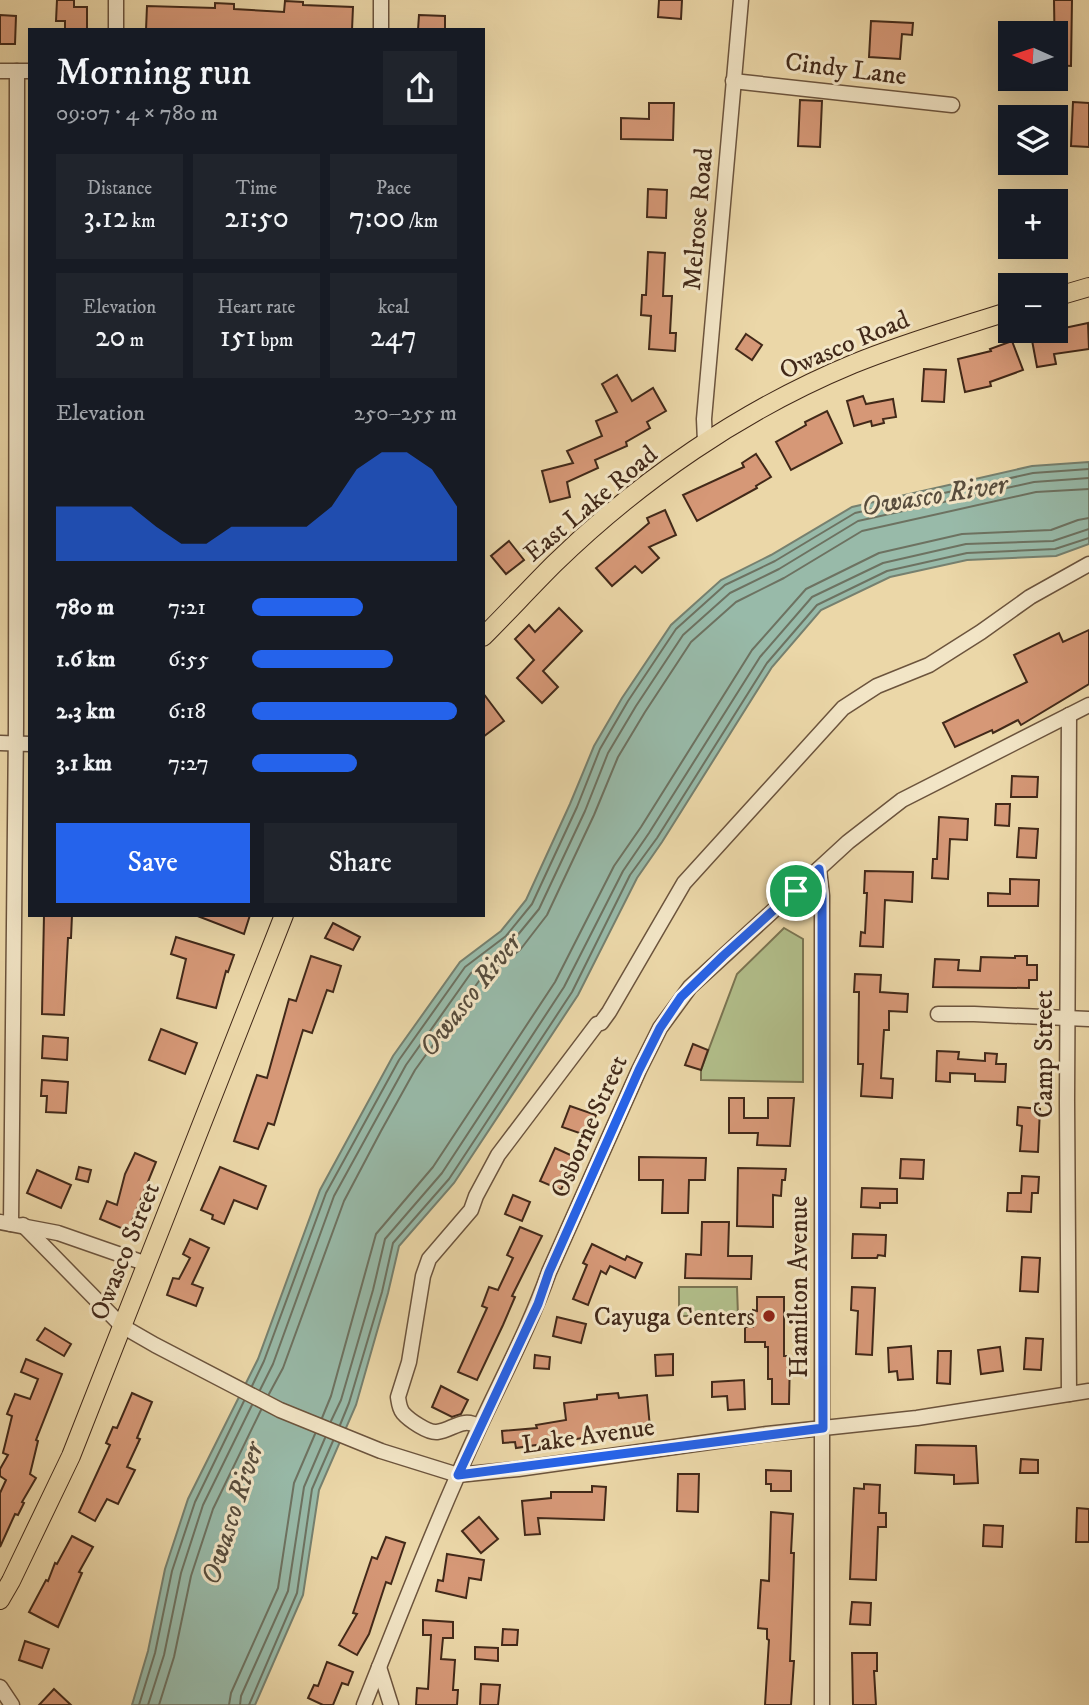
<!DOCTYPE html>
<meta charset="utf-8">
<style>
:root{--surface:#171b24;--page:#20242c;--text:#f1f3f6;--muted:#9ea1a6;--accent:#2563eb}
body{margin:0;font-family:"IM FELL DW Pica",serif;background:var(--page);color:var(--text);height:100vh;display:flex;flex-direction:column;font-size:26px;white-space:nowrap}
*{box-sizing:border-box;margin:0}
p{font-size:23px;color:var(--muted)}
.icon{flex:none;width:38px;height:38px;fill:none;stroke:currentColor;stroke-width:2;stroke-linecap:round;stroke-linejoin:round}
.map{position:relative;flex:1;overflow:hidden}
.details{position:absolute;left:28px;top:28px;width:457px;height:889px;display:flex;flex-direction:column;background:var(--surface);border-radius:0px;box-shadow:0 7px 28px #0002}
.details>*{flex:none}
.needle{width:46px;rotate:273deg}
.buttons{position:absolute;left:998px;top:21px;display:grid;gap:14px}
.buttons a{display:grid;place-items:center;width:70px;height:70px;border-radius:0px;background:var(--surface);box-shadow:0 7px 28px #0002;font-size:35px}
.pin{position:absolute;display:grid;place-items:center;width:60px;height:60px;color:#fff;margin:-30px;border:4px solid #fff;border-radius:50%;box-shadow:0 2px 7px #0007}
.round{display:grid;place-items:center;flex:none;width:74px;height:74px;border-radius:0px;background:var(--page)}
.overview{display:flex;align-items:center;justify-content:space-between;height:119px;padding:0 28px}
h1{font-size:38px;font-weight:600;line-height:52px}
.metrics{display:grid;grid-template-columns:repeat(3,1fr);gap:10px;height:119px;padding:7px 28px}
.metrics div{display:grid;align-content:center;border-radius:0px;background:var(--page);text-align:center}
.metrics b{font-size:30px;font-weight:600}
.metrics small{font-size:19px;font-weight:400}
.metrics p{font-size:19px}
.chart{height:196px;padding:14px 28px}
.chart p{display:flex;justify-content:space-between}
.chart svg{width:100%;height:126px;margin-top:7px;fill:var(--accent);opacity:.7}
.primary-button{display:flex;gap:14px;margin-top:auto;padding:14px 28px}
.primary-button a{flex:1;height:80px;border-radius:0px;background:var(--accent);color:#fff;font-size:28px;font-weight:600;line-height:80px;text-align:center}
.primary-button a+a{background:var(--page);color:var(--text)}
ul{padding:0 28px;list-style:none;font-size:23px}
li{display:grid;grid-template-columns:112px 84px 1fr;align-items:center;height:52px}
li i{height:18px;border-radius:9px;background:var(--accent)}
.map>svg:first-child{display:block}
.green{fill:#b2bf8b;stroke:#7a7452;stroke-width:2}
.water{fill:#98baa9;stroke:#76806f;stroke-width:2}
.lines{fill:none;stroke-linecap:round;stroke-linejoin:round}
.shore{stroke:#6d7261;stroke-width:2}
.building{fill:#d69877;stroke:#422919;stroke-width:2}
.minor-casing{stroke:#6c543d;stroke-width:17}
.major-casing{stroke:#422919;stroke-width:20}
.minor{stroke:#f2e5c6;stroke-width:14}
.major{stroke:#ebd7a8;stroke-width:18}
.route-casing{stroke:#fff;stroke-width:14}
.route{stroke:#2563eb;stroke-width:9}
.poi-dot{fill:#8f2418;stroke:#f2e5c6;stroke-width:2.5}
.labels{text-anchor:middle;stroke-width:6;stroke-linejoin:round;paint-order:stroke}
.street-label{font-size:26px;fill:#422919;stroke:#f2e5c6}
.poi-label{font-size:26px;fill:#422919;stroke:#f2e5c6;text-anchor:end}
.water-label{font-size:28px;font-style:italic;fill:#584d3d;stroke:#f2e5c6}
</style>
<div class="map">
<svg width="1089" height="1705" viewBox="0 0 1089 1705">
<rect width="100%" height="100%" fill="#ebd7a8"/>
<filter id="stains"><feTurbulence type="fractalNoise" baseFrequency=".00286" numOctaves="4"/><feColorMatrix values="0 0 0 0 .2 0 0 0 0 .09 0 0 0 0 .02 0 0 0 .5 -.17"/></filter>
<radialGradient id="worn" r=".72"><stop offset=".6" stop-color="#630" stop-opacity="0"/><stop offset="1" stop-color="#630" stop-opacity=".3"/></radialGradient>
<g class="green">
<path d="M784 928 803 939V1082L701 1080V1070L737 974Z"/>
<path d="M679 1287H737L738 1316H679Z"/>
</g>
<path class="water" d="M1089 462V544L1056 556 967 560 890 577 821 610 772 667 662 842 637 878 578 995 454 1183 399 1246 388 1293 356 1405 319 1490 303 1595 255 1705H132L148 1651 165 1569 188 1499 258 1359 320 1190 393 1056 460 962 501 931 526 900 570 804 594 746 622 698 671 625 721 580 771 555 852 507 1032 466Z"/>
<g class="lines">
<g class="shore">
<path d="M252 1386 264 1361 326 1193 399 1060 465 967 506 936 532 904 577 807 600 749 628 701 676 629 725 585 775 561 855 513 1033 473 1089 469"/>
<path d="M260 1390 273 1364 334 1196 406 1065 471 973 512 942 539 909 585 811 608 753 636 706 683 635 730 593 779 569 858 521 1034 482 1089 478"/>
<path d="M269 1394 283 1368 344 1201 381 1131 415 1070 479 981 520 950 547 915 594 815 618 757 645 712 691 642 736 602 784 578 862 531 1036 492 1089 489"/>
<path d="M322 1418 331 1396 376 1234 433 1167 555 982 614 866 641 827 752 650 806 589 879 553 962 534 1051 530 1078 520 1089 518"/>
<path d="M331 1421 341 1400 373 1290 385 1239 442 1173 564 987 623 871 649 833 760 657 812 597 883 563 966 544 1053 541 1089 529"/>
<path d="M340 1425 349 1403 382 1292 393 1243 449 1179 572 992 630 875 657 838 767 663 817 605 887 571 967 553 1055 549 1089 538"/>
<path d="M139 1705 155 1653 172 1571 195 1502 244 1401"/>
<path d="M148 1705 164 1655 181 1573 203 1505 252 1405"/>
<path d="M159 1705 174 1657 191 1576 213 1509 261 1410"/>
<path d="M229 1705 231 1693 278 1588 294 1483 315 1434"/>
<path d="M240 1705 241 1696 288 1591 304 1487 325 1438"/>
<path d="M249 1705 297 1593 312 1489 333 1441"/>
</g>
</g>
<g class="building">
<path d="M57 0H74V7H87V30H65V21H56Z"/>
<path d="M659 0H682L681 19 658 17Z"/>
<path d="M1054 0H1072L1071 66 1055 65Z"/>
<path d="M285 1 303 2V5L353 7 352 30H146L147 6 215 8V3L234 4V9L284 12Z"/>
<path d="M0 15 16 16 15 44H0Z"/>
<path d="M419 15 445 16V30H418Z"/>
<path d="M871 21 913 23 912 35 902 34 900 59 869 57Z"/>
<path d="M800 100 822 101 820 147 798 146Z"/>
<path d="M1073 102 1089 103V147L1071 146Z"/>
<path d="M649 103H674L673 140 621 139V118L649 119Z"/>
<path d="M648 189 667 190 666 218 647 217Z"/>
<path d="M648 252 665 253 663 296H672L670 333H676L675 351 649 349 651 316 641 315 642 295H646Z"/>
<path d="M1088 323 1089 349 1054 354 1056 364 1037 367 1031 335Z"/>
<path d="M746 334 762 345 752 360 736 349Z"/>
<path d="M1012 341 1023 370 990 382 991 386 965 392 958 359 991 351 990 349Z"/>
<path d="M924 369 946 370 944 402 922 401Z"/>
<path d="M617 375 632 401 653 388 666 411 647 422 650 428 626 442 627 446 595 460 598 468 567 482 570 497 550 502 542 471 573 463 567 451 602 436 596 421 617 412 602 384Z"/>
<path d="M863 396 866 404 893 399 896 417 883 419 884 423 872 426 871 421 854 426 847 401Z"/>
<path d="M827 411 842 443 791 470 776 442 806 425 805 422Z"/>
<path d="M756 454 771 477 756 486 757 488 697 521 683 495 744 467 742 463Z"/>
<path d="M665 510 676 535 649 547 659 558 642 573 635 566 612 586 596 568 649 523 647 518Z"/>
<path d="M509 541 524 560 506 574 491 556Z"/>
<path d="M559 608 582 631 543 671 558 687 542 703 517 678 534 660 515 639 529 625 535 632Z"/>
<path d="M1089 630V684L1021 725 1018 720 993 733 992 730 955 747 943 723 1027 682 1014 655 1059 633 1063 642Z"/>
<path d="M483 693 504 721 483 737Z"/>
<path d="M1012 776 1038 777 1037 797H1011Z"/>
<path d="M996 804H1010L1009 826 995 825Z"/>
<path d="M939 817 968 819 967 840 950 839 948 879 932 878 933 859H937Z"/>
<path d="M1019 828 1038 829 1036 858 1017 857Z"/>
<path d="M865 871 913 872 912 902 885 900 883 947 860 946 861 932 865 933 867 893H864Z"/>
<path d="M1010 879 1039 880 1038 906H988V893L1010 894Z"/>
<path d="M44 915H72L71 938H68L64 1015 42 1014Z"/>
<path d="M195 915H250L244 934Z"/>
<path d="M333 923 360 937 353 950 325 938Z"/>
<path d="M176 937 234 955 228 972 226 971 216 1008 177 998 186 959 171 954Z"/>
<path d="M311 956 341 966 333 992 327 990 312 1033 303 1030 274 1125 268 1123 258 1149 234 1141 257 1075 267 1078 289 999 296 1001Z"/>
<path d="M1015 956H1027V965H1037V980H1029V988L933 987 935 959 959 960 958 970 980 971 981 957 1015 958Z"/>
<path d="M855 974 881 975 880 992 908 994 907 1012 889 1011V1030H884L881 1078 893 1079 892 1098 861 1096 863 1064H858L859 992H854Z"/>
<path d="M161 1029 197 1043 185 1074 149 1060Z"/>
<path d="M43 1036 68 1038 67 1060 42 1058Z"/>
<path d="M693 1044 708 1050 701 1070 685 1065Z"/>
<path d="M937 1051 959 1052 958 1059 985 1061V1053L997 1054 996 1064H1006L1005 1082 975 1081V1074L950 1073V1082L936 1081Z"/>
<path d="M42 1080 68 1082 66 1113 46 1112 47 1096H41Z"/>
<path d="M729 1098H744V1118H768V1098H794L790 1146 757 1145 758 1133H729Z"/>
<path d="M570 1106 596 1115 588 1136 562 1127Z"/>
<path d="M1018 1107 1040 1109 1038 1152 1020 1151 1022 1126 1017 1125Z"/>
<path d="M555 1148 575 1157 561 1190 540 1181Z"/>
<path d="M135 1153 156 1162 128 1231 100 1219 107 1201 117 1205 125 1174Z"/>
<path d="M639 1157 706 1158 705 1180H689L688 1213H662L663 1180H639Z"/>
<path d="M901 1159 924 1160 923 1179 900 1178Z"/>
<path d="M79 1167 91 1170 88 1182 76 1179Z"/>
<path d="M220 1167 266 1186 257 1209 234 1200 224 1224 212 1219 213 1215 201 1210Z"/>
<path d="M738 1168 786 1169 785 1180H782L781 1196 773 1195V1227L737 1226Z"/>
<path d="M37 1170 71 1185 61 1208 27 1193Z"/>
<path d="M1022 1176 1039 1177 1038 1193H1032L1031 1212 1007 1211 1008 1193H1021Z"/>
<path d="M862 1188 897 1189V1203H880V1208L861 1207Z"/>
<path d="M513 1195 530 1202 522 1221 505 1214Z"/>
<path d="M702 1222H729L728 1256H752L751 1279 685 1278 686 1254 701 1255Z"/>
<path d="M520 1227 542 1236 512 1296 515 1297 503 1325 477 1380 458 1372 487 1308 482 1306 489 1287 498 1290 513 1258 507 1255Z"/>
<path d="M853 1234 886 1235 885 1256 878 1255 877 1258H852Z"/>
<path d="M190 1239 209 1248 192 1284 203 1288 196 1306 167 1295 173 1278 179 1279 190 1258 183 1254Z"/>
<path d="M592 1244 625 1260 627 1256 642 1263 635 1278 610 1266 606 1274 601 1271 588 1305 573 1299 587 1265 583 1263Z"/>
<path d="M1022 1257 1040 1258 1038 1292 1020 1291Z"/>
<path d="M852 1287 875 1288 872 1355 856 1354 858 1311 851 1310Z"/>
<path d="M757 1297H784V1356H790L789 1404H772V1379H768V1347H765V1342H745V1327H753V1310L757 1311Z"/>
<path d="M557 1317 586 1324 581 1343 553 1336Z"/>
<path d="M45 1328 71 1344 64 1356 37 1340Z"/>
<path d="M1026 1338 1043 1339 1041 1370 1024 1369Z"/>
<path d="M911 1346 913 1379 898 1380 897 1371 889 1372 888 1348Z"/>
<path d="M1000 1347 1003 1371 981 1374 978 1350Z"/>
<path d="M938 1351H951L950 1384 937 1383Z"/>
<path d="M673 1354V1375L656 1376 655 1355Z"/>
<path d="M535 1355 550 1357 549 1369 534 1368Z"/>
<path d="M26 1359 62 1374 36 1440 38 1441 30 1474 36 1478 22 1502 24 1503 18 1515 15 1514 0 1547V1493L6 1480 0 1476V1469L8 1455 3 1453 12 1416 7 1414 15 1394 30 1399 38 1379 21 1372Z"/>
<path d="M744 1380 745 1409 728 1410 727 1396 712 1397V1382Z"/>
<path d="M441 1386 468 1400 461 1414 452 1417 432 1407Z"/>
<path d="M132 1393 152 1402 137 1438 140 1439 127 1467 135 1470 118 1504 107 1499 95 1521 79 1512 110 1445 106 1443 113 1427 117 1428Z"/>
<path d="M618 1393 619 1398 647 1395 650 1428 516 1448 515 1442 503 1443 502 1431 537 1428 536 1425 566 1420 564 1403 597 1399V1395Z"/>
<path d="M916 1445 976 1446 978 1483 954 1484V1475L915 1473Z"/>
<path d="M1021 1459 1038 1460V1473H1020Z"/>
<path d="M766 1470 791 1471V1491H771V1484H766Z"/>
<path d="M678 1474H699L698 1512 677 1511Z"/>
<path d="M864 1484 880 1485 879 1513H886V1527H878L876 1580 850 1579 854 1488 864 1489Z"/>
<path d="M592 1486 606 1487 604 1520 538 1518 540 1534 525 1535 522 1501 551 1498V1492H592Z"/>
<path d="M1077 1508 1089 1509V1542H1076Z"/>
<path d="M771 1512 793 1514 791 1553H794L793 1586 790 1661H794L791 1705H765L769 1640 767 1639V1629L758 1628 761 1580 769 1581Z"/>
<path d="M479 1517 498 1539 481 1553 462 1531Z"/>
<path d="M984 1525 1003 1526 1002 1547 983 1546Z"/>
<path d="M72 1536 93 1547 79 1572 82 1573 58 1627 29 1612 46 1580 48 1581 55 1563 57 1564Z"/>
<path d="M386 1537 405 1543 391 1584 386 1582 369 1634 357 1655 339 1645 357 1614 353 1613 372 1557 377 1559Z"/>
<path d="M447 1554 484 1560 481 1580 469 1578 466 1598 436 1591 438 1580 443 1581Z"/>
<path d="M852 1602 871 1603 870 1625 850 1624Z"/>
<path d="M423 1620 453 1622V1638H443L441 1659 455 1660 453 1690H458L457 1705H416L417 1688 428 1689 431 1635H423Z"/>
<path d="M503 1629 518 1630 517 1645H502Z"/>
<path d="M25 1641 49 1649 42 1668 19 1660Z"/>
<path d="M475 1647 498 1648V1661L475 1659Z"/>
<path d="M852 1653H877V1671H874L876 1705H853Z"/>
<path d="M327 1662 353 1672 348 1685 342 1683 333 1705H323L308 1698 314 1685 318 1686Z"/>
<path d="M481 1684 500 1685 498 1705H480Z"/>
<path d="M54 1689 71 1705H39Z"/>
</g>
<g class="lines">
<defs>
<g id="minor">
<path d="M116 30V0"/>
<path d="M381 30V0"/>
<path d="M0 71H30"/>
<path d="M733 81 952 105"/>
<path d="M705 442 704 419 741 0"/>
<path d="M1069 715 1067 1101 1069 1394"/>
<path d="M0 743 30 744"/>
<path d="M819 869 822 896V1705"/>
<path d="M938 1014H974L1089 1019"/>
<path d="M0 1222 58 1233 147 1264"/>
<path d="M11 1224 16 726 17 71"/>
<path d="M23 1225 122 1326 155 1345 280 1410 381 1451 458 1475 518 1469 767 1434 917 1418 1089 1391"/>
<path d="M479 1427C463 1416 453 1430 437 1432 428 1433 409 1420 403 1413 399 1408 399 1403 398 1397L409 1362 423 1276 429 1259 471 1210 476 1196 498 1155 597 1024 601 1023 609 1012 684 883 843 708 877 686 929 665 981 632 1030 597 1089 564"/>
<path d="M379 1667 391 1705"/>
<path d="M0 1687 12 1705"/>
<path d="M364 1705C401 1612 437 1519 479 1428 503 1376 530 1326 549 1272L639 1070 660 1028 690 987 848 842 902 800 1089 705"/>
</g>
<g id="major">
<path d="M1055 297 1089 287"/>
<path d="M483 637C507 613 530 588 554 564 639 481 742 410 853 364 904 343 957 328 1010 311"/>
<path d="M0 1600 11 1581 71 1456 284 915"/>
</g>
</defs>
<use href="#minor" class="minor-casing"/>
<use href="#major" class="major-casing"/>
<use href="#minor" class="minor"/>
<use href="#major" class="major"/>
</g>
<g class="lines">
<defs>
<path id="route" d="M819 869 822 896 823 1428 458 1475 538 1304 549 1272 639 1070 660 1028 681 997 723 956Z"/>
</defs>
<use href="#route" class="route-casing"/>
<use href="#route" class="route"/>
</g>
<circle class="poi-dot" cx="769" cy="1316" r="7"/>
<g class="labels">
<g class="street-label">
<text transform="translate(846 68) rotate(7)" y="9">Cindy Lane</text>
<text transform="translate(697 219) rotate(-85)" y="9">Melrose Road</text>
<text transform="translate(844 344) rotate(-23)" y="9">Owasco Road</text>
<text transform="translate(590 503) rotate(-40)" y="9">East Lake Road</text>
<text transform="translate(1043 1054) rotate(-90)" y="9">Camp Street</text>
<text transform="translate(588 1126) rotate(-66)" y="9">Osborne Street</text>
<text transform="translate(124 1251) rotate(-68)" y="9">Owasco Street</text>
<text transform="translate(798 1287) rotate(-90)" y="9">Hamilton Avenue</text>
<text transform="translate(588 1435) rotate(-8)" y="9">Lake Avenue</text>
</g>
<g class="poi-label">
<text x="755" y="1325">Cayuga Centers</text>
</g>
<g class="water-label">
<text transform="translate(934 494) rotate(-9)" y="10">Owasco River</text>
<text transform="translate(469 994) rotate(-52)" y="10">Owasco River</text>
<text transform="translate(231 1513) rotate(-72)" y="10">Owasco River</text>
</g>
</g>
<rect width="100%" height="100%" filter="url(#stains)"/>
<rect width="100%" height="100%" fill="url(#worn)"/>
</svg>
<div class="buttons">
<a><svg class="needle" viewBox="-14 -14 28 28"><path d="M0-13l5 13h-10z" fill="#e53935"/><path d="M0 13l5-13h-10z" fill="#9ea1a6"/></svg></a>
<a><svg class="icon" aria-label="layers" viewBox="0 0 24 24"><path d="M12 4l9 5-9 5-9-5zM3 14l9 5 9-5"/></svg></a>
<a>+</a>
<a>−</a>
</div>
<div class="pin" style="left:796px;top:891px;background:#1e9e55"><svg class="icon" aria-label="arrive" viewBox="0 0 24 24"><path d="M6 21V4h12l-3 4 3 4H6"/></svg></div>
<section class="details">
<div class="overview"><div><h1>Morning run</h1><p>09:07 · 4 × 780 m</p></div><a class="round"><svg class="icon" aria-label="share" viewBox="0 0 24 24"><path d="M12 15V3M7 8l5-5 5 5M5 13v7h14v-7"/></svg></a></div>
<div class="metrics">
<div><p>Distance</p><b>3.12<small> km</small></b></div>
<div><p>Time</p><b>21:50</b></div>
<div><p>Pace</p><b>7:00<small> /km</small></b></div>
</div>
<div class="metrics">
<div><p>Elevation</p><b>20<small> m</small></b></div>
<div><p>Heart rate</p><b>151<small> bpm</small></b></div>
<div><p>kcal</p><b>247</b></div>
</div>
<div class="chart"><p><span>Elevation</span>250–255 m</p>
<svg viewBox="0 0 160 44" preserveAspectRatio="none"><path d="M0 44V25L10 25L20 25L30 25L40 32L50 38L60 38L70 32L80 32L90 32L100 32L110 25L120 12L130 6L140 6L150 12L160 25V44z"/></svg>
</div>
<ul>
<li><b>780 m</b>7:21<i style="width:54%"></i></li>
<li><b>1.6 km</b>6:55<i style="width:69%"></i></li>
<li><b>2.3 km</b>6:18<i style="width:100%"></i></li>
<li><b>3.1 km</b>7:27<i style="width:51%"></i></li>
</ul>
<div class="primary-button"><a>Save</a><a>Share</a></div>
</section>
</div>
